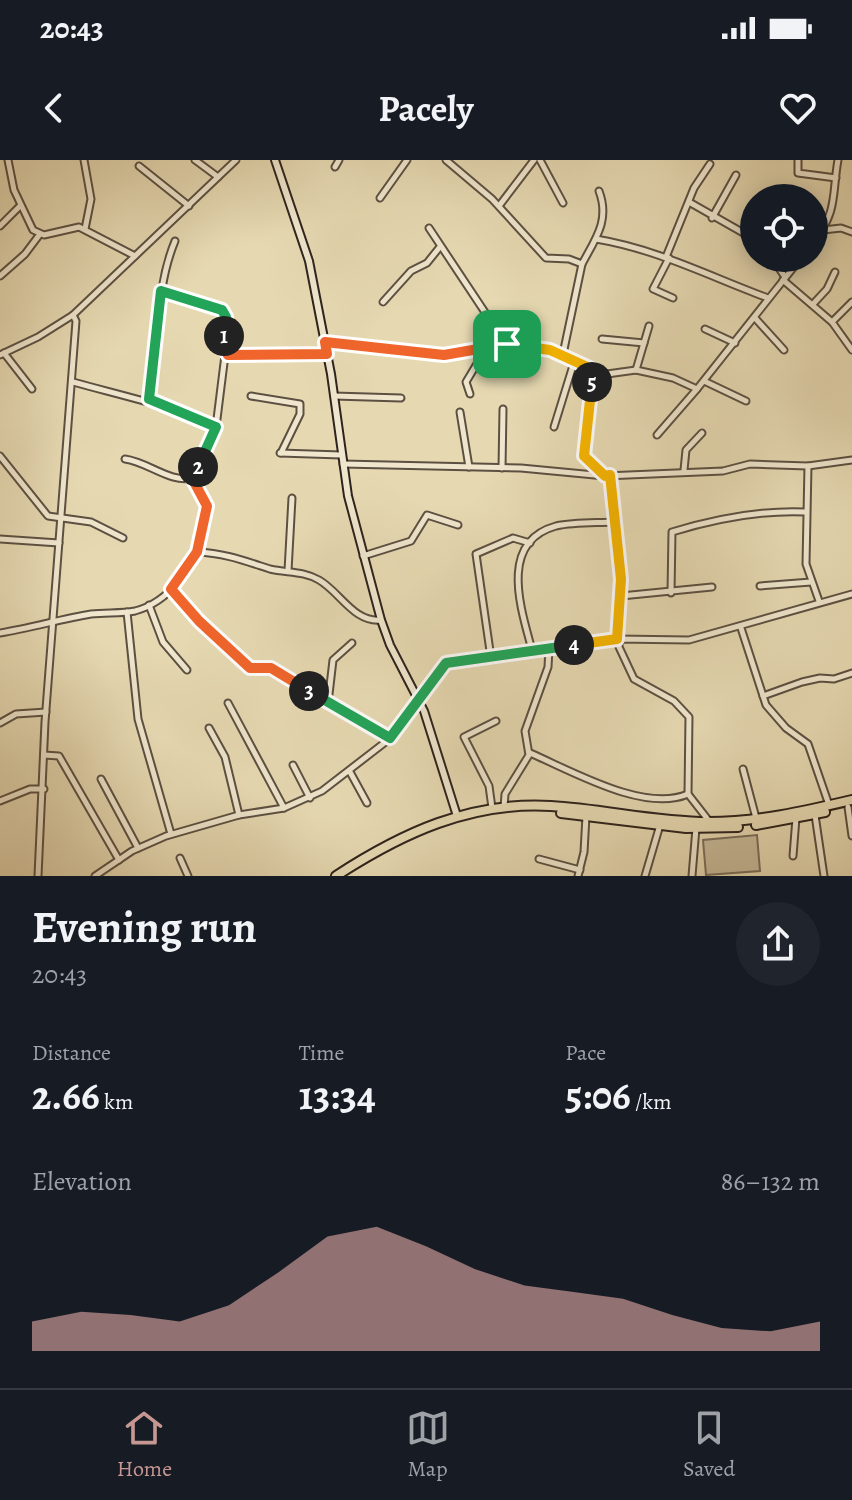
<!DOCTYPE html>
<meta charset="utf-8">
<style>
:root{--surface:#171b24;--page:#20242c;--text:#f1f3f6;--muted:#9ea1a6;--line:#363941;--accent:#c59692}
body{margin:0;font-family:Alegreya,serif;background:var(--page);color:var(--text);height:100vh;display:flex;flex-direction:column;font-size:30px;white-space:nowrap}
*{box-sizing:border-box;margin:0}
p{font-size:26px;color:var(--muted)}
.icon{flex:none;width:44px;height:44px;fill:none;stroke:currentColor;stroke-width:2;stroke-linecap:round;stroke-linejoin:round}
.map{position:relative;height:716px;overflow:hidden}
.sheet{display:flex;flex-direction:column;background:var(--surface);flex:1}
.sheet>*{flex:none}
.buttons{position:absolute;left:740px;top:24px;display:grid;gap:16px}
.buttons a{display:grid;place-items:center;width:88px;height:88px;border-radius:50%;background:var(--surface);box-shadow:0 4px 20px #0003;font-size:40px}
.pin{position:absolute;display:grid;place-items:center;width:68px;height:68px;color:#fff;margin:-34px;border-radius:16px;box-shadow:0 4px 12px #0006}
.km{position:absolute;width:40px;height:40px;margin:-20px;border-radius:50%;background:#222;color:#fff;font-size:22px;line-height:40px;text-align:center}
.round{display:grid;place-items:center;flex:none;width:84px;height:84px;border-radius:42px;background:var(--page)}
.headline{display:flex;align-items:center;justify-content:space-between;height:136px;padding:0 32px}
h1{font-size:44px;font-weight:600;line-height:60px}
.metrics{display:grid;grid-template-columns:repeat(3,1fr);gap:12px;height:136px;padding:8px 32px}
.metrics div{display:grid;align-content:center}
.metrics b{font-size:40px;font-weight:600}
.metrics small{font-size:22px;font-weight:400}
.metrics p{font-size:22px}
.chart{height:224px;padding:16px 32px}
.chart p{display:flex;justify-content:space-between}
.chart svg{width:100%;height:144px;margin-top:8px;fill:var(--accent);opacity:.7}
.status{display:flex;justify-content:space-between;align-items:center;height:56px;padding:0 40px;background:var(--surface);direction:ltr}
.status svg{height:22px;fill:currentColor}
header{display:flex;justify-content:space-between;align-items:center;height:104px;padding:0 32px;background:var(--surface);font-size:36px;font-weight:600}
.tabs{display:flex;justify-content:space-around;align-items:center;height:112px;border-top:2px solid var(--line);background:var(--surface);font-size:22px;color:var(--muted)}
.tabs a{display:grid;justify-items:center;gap:4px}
.tabs .current{color:var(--accent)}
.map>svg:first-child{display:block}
.green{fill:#c7ba99;stroke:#7a6e5b;stroke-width:2}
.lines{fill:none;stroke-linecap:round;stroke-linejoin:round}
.street-casing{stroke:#5c5042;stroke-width:9}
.secondary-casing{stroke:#2e231d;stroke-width:10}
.primary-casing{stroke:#2e231d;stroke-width:12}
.street{stroke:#efe6cd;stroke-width:5}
.secondary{stroke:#efe6cd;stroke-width:6}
.primary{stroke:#e6d9b2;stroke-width:8}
.split-1-casing{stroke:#fff;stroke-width:16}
.split-2-casing{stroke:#fff;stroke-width:16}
.split-3-casing{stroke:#fff;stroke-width:16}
.split-4-casing{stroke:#fff;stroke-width:16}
.split-5-casing{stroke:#fff;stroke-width:16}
.split-6-casing{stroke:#fff;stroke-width:16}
.split-1{stroke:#f0652b;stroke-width:10}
.split-2{stroke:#22a559;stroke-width:10}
.split-3{stroke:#f0652b;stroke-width:10}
.split-4{stroke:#22a559;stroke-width:10}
.split-5{stroke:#f5b400;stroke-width:10}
.split-6{stroke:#f5b400;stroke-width:10}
</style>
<div class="status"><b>20:43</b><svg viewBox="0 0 49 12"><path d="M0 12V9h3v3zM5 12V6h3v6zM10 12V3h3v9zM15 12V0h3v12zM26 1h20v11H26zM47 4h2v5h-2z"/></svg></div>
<header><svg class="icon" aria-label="back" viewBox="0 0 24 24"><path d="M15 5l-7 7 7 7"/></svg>Pacely<svg class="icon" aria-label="heart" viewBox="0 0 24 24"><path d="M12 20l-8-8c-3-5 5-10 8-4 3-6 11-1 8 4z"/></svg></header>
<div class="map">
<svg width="852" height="716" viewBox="0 0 852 716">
<rect width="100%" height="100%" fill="#e6d9b2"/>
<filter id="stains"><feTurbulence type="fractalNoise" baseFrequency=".0025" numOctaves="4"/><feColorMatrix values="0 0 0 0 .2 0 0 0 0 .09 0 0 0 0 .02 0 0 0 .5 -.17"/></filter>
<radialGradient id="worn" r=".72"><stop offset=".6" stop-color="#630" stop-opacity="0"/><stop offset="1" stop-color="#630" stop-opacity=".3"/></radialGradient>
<path class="green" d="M757 675 760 711 706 715 703 680Z"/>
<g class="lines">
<defs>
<g id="street">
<path d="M8 0 14 30 33 70 44 75 79 67 135 96"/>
<path d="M84 0 91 39 85 69"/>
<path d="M195 0 218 17"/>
<path d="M446 0 492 39 546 98 569 99 582 104C596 78 610 60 599 31"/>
<path d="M540 0 563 43"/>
<path d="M798 0V13L836 18"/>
<path d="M139 6 189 46"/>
<path d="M335 7 339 0"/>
<path d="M380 38 407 0"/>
<path d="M689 42 754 79"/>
<path d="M499 46 534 0"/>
<path d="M712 58 736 15"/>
<path d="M0 66 20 46"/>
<path d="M429 68 506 184"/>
<path d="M823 70 841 68 852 72"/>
<path d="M596 79C657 89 711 117 768 138"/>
<path d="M814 81C838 52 832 33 838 0"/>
<path d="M666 97 694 28 710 4"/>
<path d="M669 98 653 129 673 138"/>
<path d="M772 98 785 117"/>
<path d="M0 116 25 94 40 74"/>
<path d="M783 120 832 162 852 190"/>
<path d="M161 131 224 151 225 195"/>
<path d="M383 142 411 111 427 103 439 88"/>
<path d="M814 143 827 129 835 112"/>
<path d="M755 158 784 190"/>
<path d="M832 162 852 142"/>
<path d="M705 169 735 183"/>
<path d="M602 179 644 183"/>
<path d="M325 182 444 195 502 184 550 190 607 214 636 210 673 218 697 229 801 98"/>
<path d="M4 193 32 229"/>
<path d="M563 194 582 104"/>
<path d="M0 195 38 177 73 155 236 0"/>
<path d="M594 210 584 296 604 315"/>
<path d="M636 210 649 166"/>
<path d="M704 221 746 241"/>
<path d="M73 222C123 236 169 245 216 267L192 318"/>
<path d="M470 234 466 222 478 202 479 189"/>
<path d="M251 236 300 244V254L281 293"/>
<path d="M334 236 401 238"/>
<path d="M149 239C160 186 154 132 175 81"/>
<path d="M460 252 469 307"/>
<path d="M216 267 225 195 327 194"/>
<path d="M554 267 575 199"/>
<path d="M657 275 697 229"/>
<path d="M280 293 341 295"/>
<path d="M0 296 48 356 91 362 123 378"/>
<path d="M343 304 521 308 605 316 723 311 750 304 808 306 852 300"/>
<path d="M808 306 806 404 819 441"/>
<path d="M502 308 503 249"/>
<path d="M684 310 686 290 702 273"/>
<path d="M610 315 621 419 619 487 634 519 674 541 689 557 688 634 709 661"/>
<path d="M0 379 59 383"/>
<path d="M197 392C224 393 245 401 270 409 287 413 304 411 319 420 340 432 354 463 381 460"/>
<path d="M363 396 411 381 427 355 458 365"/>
<path d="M288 411 292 338"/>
<path d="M760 426 811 422"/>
<path d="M171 429 199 461 250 508H271L390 578"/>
<path d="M671 433 672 372C715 359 760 350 805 352"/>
<path d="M621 436 712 427"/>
<path d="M149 445 163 482 187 510"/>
<path d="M127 452 138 559 171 674"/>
<path d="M741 468 766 545 786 568 808 584 829 645"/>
<path d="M0 473C31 468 61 459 91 454 106 452 120 454 135 451 169 442 194 408 201 375 206 351 209 338 192 318 170 323 148 302 125 299"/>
<path d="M532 490C521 449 498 382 556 366 574 362 595 363 613 362"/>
<path d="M491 498 476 394 513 378 530 383"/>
<path d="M763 536 802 522 820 518 834 519 852 513"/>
<path d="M228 543 284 648"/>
<path d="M328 543 333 500 352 483"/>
<path d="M0 563 16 554 46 552"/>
<path d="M209 568 225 597 239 655"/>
<path d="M530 593C572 611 644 653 688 634"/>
<path d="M44 595 59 596 119 700"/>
<path d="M293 605 310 638"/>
<path d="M743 609 756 658"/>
<path d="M350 612 367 643"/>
<path d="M101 619 138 688"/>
<path d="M0 641 30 629H44"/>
<path d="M504 647 505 634 529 595 525 571 548 507 549 488"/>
<path d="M848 647 852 676"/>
<path d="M492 648 489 626 464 577 496 561"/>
<path d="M815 655 824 716"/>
<path d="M793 696 796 658"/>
<path d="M180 698 188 716"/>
<path d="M539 699 580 710"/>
<path d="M38 716 45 562 76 161 73 155"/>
<path d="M95 716 132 691 166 676 239 655 284 648 322 631 392 577 446 503 617 479 689 480 852 434"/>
<path d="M578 716 584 692 586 656"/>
<path d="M645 716 660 665"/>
<path d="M692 716 696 668"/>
</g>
<path id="secondary" d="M275 0 309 101 331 214 348 336 381 460 390 485 424 551 457 656"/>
<g id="primary">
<path d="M561 653 686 668 738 667"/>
<path d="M756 665 825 652"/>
<path d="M336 716C402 673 471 641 551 646 603 649 656 662 708 662 757 662 805 651 852 640"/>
</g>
</defs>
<use href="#street" class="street-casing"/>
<use href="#secondary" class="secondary-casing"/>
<use href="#primary" class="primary-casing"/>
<use href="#street" class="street"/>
<use href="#secondary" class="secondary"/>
<use href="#primary" class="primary"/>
</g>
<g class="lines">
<defs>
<path id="split-1" d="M224 176 223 187 228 195 327 194 325 182 444 195 507 184"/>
<path id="split-2" d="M198 307 216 267 149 239 161 131 222 150 226 157 224 176"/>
<path id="split-3" d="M198 307 192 318 207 346 197 392 171 429 199 461 250 508H271L309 531"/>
<path id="split-4" d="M309 531 390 578 446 503 574 485"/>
<path id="split-5" d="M574 485 617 479 621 419 610 315 605 316 584 296 592 222"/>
<path id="split-6" d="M507 184 550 190 594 210 592 222"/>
</defs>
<use href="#split-1" class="split-1-casing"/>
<use href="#split-2" class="split-2-casing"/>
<use href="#split-3" class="split-3-casing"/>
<use href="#split-4" class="split-4-casing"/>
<use href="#split-5" class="split-5-casing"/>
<use href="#split-6" class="split-6-casing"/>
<use href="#split-1" class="split-1"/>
<use href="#split-2" class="split-2"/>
<use href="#split-3" class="split-3"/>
<use href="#split-4" class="split-4"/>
<use href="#split-5" class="split-5"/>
<use href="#split-6" class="split-6"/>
</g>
<rect width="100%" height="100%" filter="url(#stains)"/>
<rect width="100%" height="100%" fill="url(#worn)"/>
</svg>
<div class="buttons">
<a><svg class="icon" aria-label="locate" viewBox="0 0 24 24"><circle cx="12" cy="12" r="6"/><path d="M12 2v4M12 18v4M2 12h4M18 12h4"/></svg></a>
</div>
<div class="pin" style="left:507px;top:184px;background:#1e9e55"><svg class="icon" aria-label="arrive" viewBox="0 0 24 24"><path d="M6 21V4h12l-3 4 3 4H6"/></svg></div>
<b class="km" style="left:224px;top:176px">1</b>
<b class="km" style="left:198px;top:307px">2</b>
<b class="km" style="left:309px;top:531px">3</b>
<b class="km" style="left:574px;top:485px">4</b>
<b class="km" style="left:592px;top:222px">5</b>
</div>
<section class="sheet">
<div class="headline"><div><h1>Evening run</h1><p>20:43</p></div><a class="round"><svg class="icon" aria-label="share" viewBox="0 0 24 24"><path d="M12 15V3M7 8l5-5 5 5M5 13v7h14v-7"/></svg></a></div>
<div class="metrics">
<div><p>Distance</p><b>2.66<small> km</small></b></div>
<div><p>Time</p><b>13:34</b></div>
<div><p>Pace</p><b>5:06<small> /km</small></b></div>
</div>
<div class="chart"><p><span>Elevation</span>86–132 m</p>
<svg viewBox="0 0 160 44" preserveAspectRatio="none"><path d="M0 44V35L10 32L20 33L30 35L40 30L50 20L60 9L70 6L80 12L90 19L100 24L110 26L120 28L130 33L140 37L150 38L160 35V44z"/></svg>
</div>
</section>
<nav class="tabs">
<a class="current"><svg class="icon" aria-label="home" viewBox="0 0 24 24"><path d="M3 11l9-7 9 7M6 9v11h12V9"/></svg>Home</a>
<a><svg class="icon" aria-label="map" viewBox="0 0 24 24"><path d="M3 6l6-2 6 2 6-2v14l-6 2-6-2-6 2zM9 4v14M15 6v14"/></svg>Map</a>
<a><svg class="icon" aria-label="saved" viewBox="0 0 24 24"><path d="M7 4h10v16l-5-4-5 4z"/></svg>Saved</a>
</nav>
